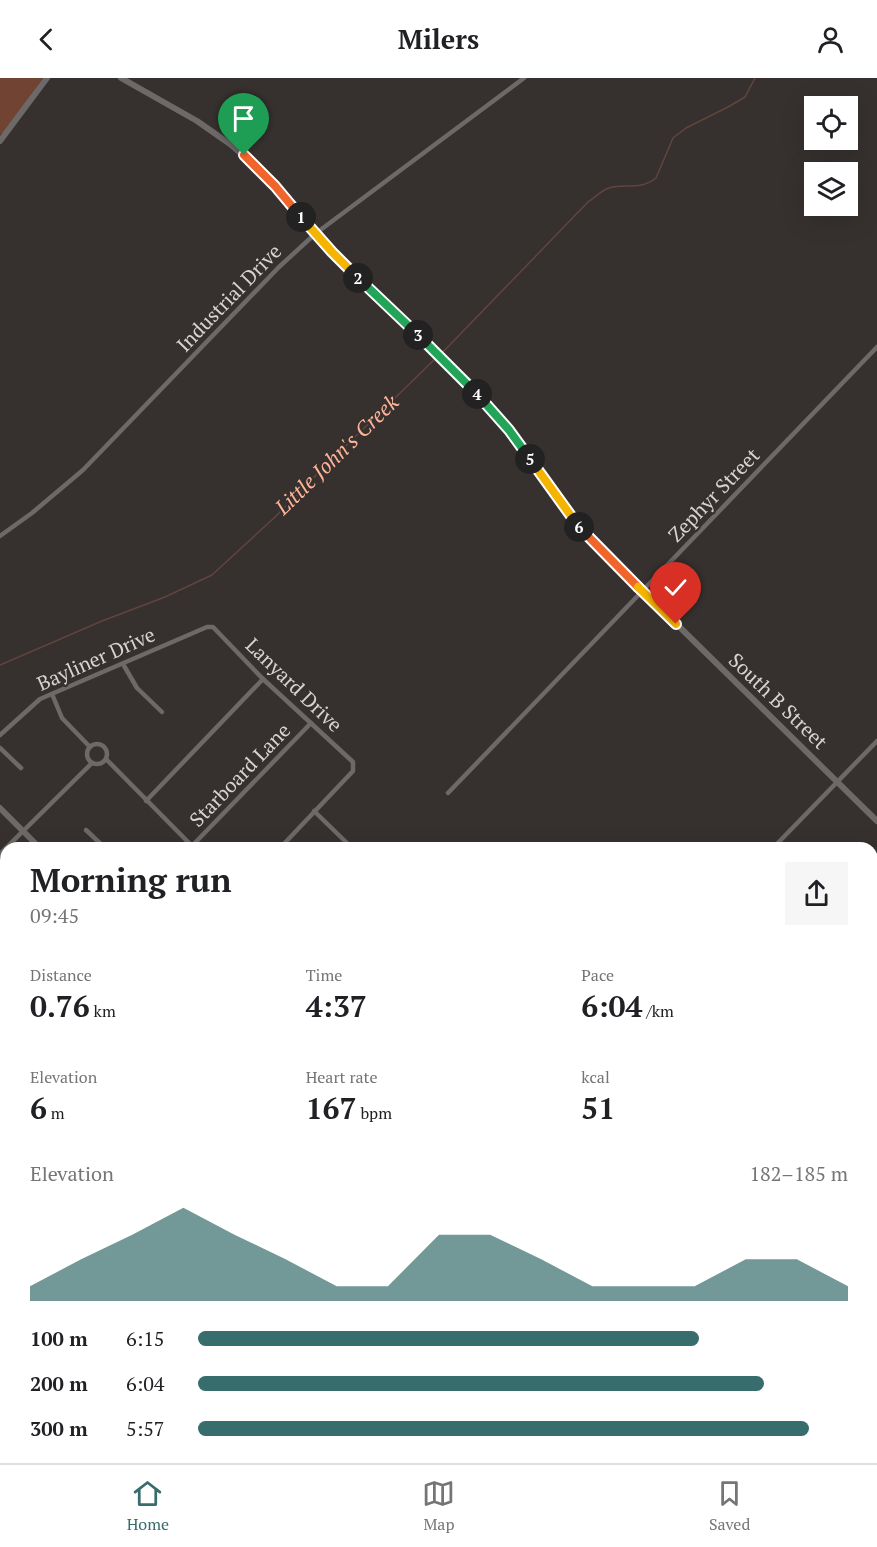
<!DOCTYPE html>
<meta charset="utf-8">
<style>
:root{--surface:#fff;--page:#f6f6f6;--text:#202124;--muted:#757577;--line:#e0e0e0;--accent:#376e6d}
body{margin:0;font-family:"PT Serif",serif;background:var(--page);color:var(--text);height:100vh;display:flex;flex-direction:column;font-size:22px;white-space:nowrap}
*{box-sizing:border-box;margin:0}
p{font-size:20px;color:var(--muted)}
.icon{flex:none;width:33px;height:33px;fill:none;stroke:currentColor;stroke-width:2;stroke-linecap:round;stroke-linejoin:round}
.map{position:relative;flex:1;overflow:hidden}
.sheet{position:absolute;left:0px;top:764px;width:878px;height:622px;display:flex;flex-direction:column;background:var(--surface);border-radius:18px 18px 0 0;box-shadow:0 6px 24px #0002}
.sheet>*{flex:none}
.controls{position:absolute;left:804px;top:18px;display:grid;gap:12px}
.controls a{display:grid;place-items:center;width:54px;height:54px;border-radius:0px;background:var(--surface);box-shadow:0 6px 24px #0002;font-size:30px}
.pin{position:absolute;display:grid;place-items:center;width:51px;height:51px;color:#fff;margin:-62px -26px;border-radius:50% 50% 50% 0;rotate:-45deg;box-shadow:0 0 6px #0007}
.pin .icon{rotate:45deg}
.km{position:absolute;width:30px;height:30px;margin:-15px;border-radius:50%;background:#222;color:#fff;font-size:16px;line-height:30px;text-align:center}
.round{display:grid;place-items:center;flex:none;width:63px;height:63px;border-radius:0px;background:var(--page)}
.head{display:flex;align-items:center;justify-content:space-between;height:102px;padding:0 30px}
h1{font-size:33px;font-weight:700;line-height:45px}
.figures{display:grid;grid-template-columns:repeat(3,1fr);gap:9px;height:102px;padding:6px 30px}
.figures div{display:grid;align-content:center}
.figures b{font-size:30px;font-weight:700}
.figures small{font-size:16px;font-weight:400}
.figures p{font-size:16px}
.chart{height:168px;padding:12px 30px}
.chart p{display:flex;justify-content:space-between}
.chart svg{width:100%;height:108px;margin-top:6px;fill:var(--accent);opacity:.7}
ul{padding:0 30px;list-style:none;font-size:20px}
li{display:grid;grid-template-columns:96px 72px 1fr;align-items:center;height:45px}
li i{height:15px;border-radius:8px;background:var(--accent)}
header{display:flex;justify-content:space-between;align-items:center;height:78px;padding:0 30px;background:var(--surface);font-size:27px;font-weight:700}
.dock{display:flex;justify-content:space-around;align-items:center;height:84px;border-top:2px solid var(--line);background:var(--surface);font-size:16px;color:var(--muted)}
.dock a{display:grid;justify-items:center;gap:3px}
.dock .selected{color:var(--accent)}
.map>svg:first-child{display:block}
.green{fill:#704333}
.lines{fill:none;stroke-linecap:round;stroke-linejoin:round}
.stream{stroke:#62443f;stroke-width:1.5}
.minor{stroke:#6c6968;stroke-width:4.5}
.tertiary{stroke:#6c6968;stroke-width:6}
.split-1-casing{stroke:#fff;stroke-width:12}
.split-2-casing{stroke:#fff;stroke-width:12}
.split-3-casing{stroke:#fff;stroke-width:12}
.split-4-casing{stroke:#fff;stroke-width:12}
.split-5-casing{stroke:#fff;stroke-width:12}
.split-6-casing{stroke:#fff;stroke-width:12}
.split-7-casing{stroke:#fff;stroke-width:12}
.split-8-casing{stroke:#fff;stroke-width:12}
.split-1{stroke:#f0652b;stroke-width:8}
.split-2{stroke:#f5b400;stroke-width:8}
.split-3{stroke:#22a559;stroke-width:8}
.split-4{stroke:#22a559;stroke-width:8}
.split-5{stroke:#22a559;stroke-width:8}
.split-6{stroke:#f5b400;stroke-width:8}
.split-7{stroke:#f0652b;stroke-width:8}
.split-8{stroke:#f5b400;stroke-width:8}
.labels{text-anchor:middle;stroke-width:4.5;stroke-linejoin:round;paint-order:stroke}
.street-label{font-size:20px;fill:#d6d3d1;stroke:#36312f}
.water-label{font-size:21px;font-style:italic;fill:#ffb499;stroke:#36312f}
</style>
<header><svg class="icon" aria-label="back" viewBox="0 0 24 24"><path d="M15 5l-7 7 7 7"/></svg>Milers<svg class="icon" aria-label="person" viewBox="0 0 24 24"><circle cx="12" cy="8" r="4"/><path d="M4 21q1-7 8-7t8 7"/></svg></header>
<div class="map">
<svg width="877" height="1385" viewBox="0 0 877 1385">
<rect width="100%" height="100%" fill="#36312f"/>
<path class="green" d="M0 0H43L9 49 0 57Z"/>
<g class="lines">
<g class="stream">
<path d="M441 276 588 124C594 120 602 112 609 110 625 105 640 113 656 100L673 60 686 50 728 29 745 19 755 0"/>
<path d="M0 587 102 543 165 519 212 497 275 439 320 393 437 279"/>
</g>
<g class="minor">
<path d="M0 458 32 435 83 392 279 189 315 156 524 0"/>
<path d="M123 586 137 610 162 634"/>
<path d="M52 616 62 640 90 669"/>
<path d="M0 657 40 621 207 549H213L263 601 353 684V693L280 770"/>
<circle cx="97" cy="676" r="10"/>
<path d="M0 670 21 690"/>
<path d="M106 681 192 768"/>
<path d="M448 715 877 269"/>
<path d="M146 723 263 601"/>
<path d="M314 733 348 766"/>
<path d="M86 752 105 770"/>
<path d="M190 770 311 645"/>
<path d="M773 770 877 663"/>
<path d="M0 776 92 685"/>
<path d="M0 870 6 863"/>
<path d="M0 967 6 961"/>
<path d="M872 1048 877 1054"/>
<path d="M0 1060 6 1053"/>
<path d="M872 1093 877 1087"/>
<path d="M181 1385 186 1380"/>
</g>
<g class="tertiary">
<path d="M121 0 197 43 230 66 260 92 332 174 446 284 494 334 588 459 877 743"/>
<path d="M0 63 47 0"/>
<path d="M0 730 40 770"/>
<path d="M668 1380 673 1385"/>
</g>
</g>
<g class="lines">
<defs>
<path id="split-1" d="M244 77 275 108 301 139"/>
<path id="split-2" d="M301 139 332 174 358 200"/>
<path id="split-3" d="M358 200 418 257"/>
<path id="split-4" d="M418 257 477 316"/>
<path id="split-5" d="M477 316 509 352 530 381"/>
<path id="split-6" d="M530 381 579 449"/>
<path id="split-7" d="M579 449 638 509"/>
<path id="split-8" d="M638 509 676 546"/>
</defs>
<use href="#split-1" class="split-1-casing"/>
<use href="#split-2" class="split-2-casing"/>
<use href="#split-3" class="split-3-casing"/>
<use href="#split-4" class="split-4-casing"/>
<use href="#split-5" class="split-5-casing"/>
<use href="#split-6" class="split-6-casing"/>
<use href="#split-7" class="split-7-casing"/>
<use href="#split-8" class="split-8-casing"/>
<use href="#split-1" class="split-1"/>
<use href="#split-2" class="split-2"/>
<use href="#split-3" class="split-3"/>
<use href="#split-4" class="split-4"/>
<use href="#split-5" class="split-5"/>
<use href="#split-6" class="split-6"/>
<use href="#split-7" class="split-7"/>
<use href="#split-8" class="split-8"/>
</g>
<g class="labels">
<g class="street-label">
<text transform="translate(229 220) rotate(-46)" y="7">Industrial Drive</text>
<text transform="translate(714 417) rotate(-46)" y="7">Zephyr Street</text>
<text transform="translate(96 581) rotate(-24)" y="7">Bayliner Drive</text>
<text transform="translate(294 607) rotate(44)" y="7">Lanyard Drive</text>
<text transform="translate(778 623) rotate(44)" y="7">South B Street</text>
<text transform="translate(240 697) rotate(-46)" y="7">Starboard Lane</text>
</g>
<g class="water-label">
<text transform="translate(337 377) rotate(-44)" y="7">Little John's Creek</text>
</g>
</g>
</svg>
<div class="controls">
<a><svg class="icon" aria-label="locate" viewBox="0 0 24 24"><circle cx="12" cy="12" r="6"/><path d="M12 2v4M12 18v4M2 12h4M18 12h4"/></svg></a>
<a><svg class="icon" aria-label="layers" viewBox="0 0 24 24"><path d="M12 4l9 5-9 5-9-5zM3 14l9 5 9-5"/></svg></a>
</div>
<div class="pin" style="left:244px;top:77px;background:#1e9e55"><svg class="icon" aria-label="arrive" viewBox="0 0 24 24"><path d="M6 21V4h12l-3 4 3 4H6"/></svg></div>
<div class="pin" style="left:676px;top:546px;background:#d93025"><svg class="icon" aria-label="check" viewBox="0 0 24 24"><path d="M5 12l5 5 9-10"/></svg></div>
<b class="km" style="left:301px;top:139px">1</b>
<b class="km" style="left:358px;top:200px">2</b>
<b class="km" style="left:418px;top:257px">3</b>
<b class="km" style="left:477px;top:316px">4</b>
<b class="km" style="left:530px;top:381px">5</b>
<b class="km" style="left:579px;top:449px">6</b>
<section class="sheet">
<div class="head"><div><h1>Morning run</h1><p>09:45</p></div><a class="round"><svg class="icon" aria-label="share" viewBox="0 0 24 24"><path d="M12 15V3M7 8l5-5 5 5M5 13v7h14v-7"/></svg></a></div>
<div class="figures">
<div><p>Distance</p><b>0.76<small> km</small></b></div>
<div><p>Time</p><b>4:37</b></div>
<div><p>Pace</p><b>6:04<small> /km</small></b></div>
</div>
<div class="figures">
<div><p>Elevation</p><b>6<small> m</small></b></div>
<div><p>Heart rate</p><b>167<small> bpm</small></b></div>
<div><p>kcal</p><b>51</b></div>
</div>
<div class="chart"><p><span>Elevation</span>182–185 m</p>
<svg viewBox="0 0 160 44" preserveAspectRatio="none"><path d="M0 44V38L10 27L20 17L30 6L40 17L50 27L60 38L70 38L80 17L90 17L100 27L110 38L120 38L130 38L140 27L150 27L160 38V44z"/></svg>
</div>
<ul>
<li><b>100 m</b>6:15<i style="width:77%"></i></li>
<li><b>200 m</b>6:04<i style="width:87%"></i></li>
<li><b>300 m</b>5:57<i style="width:94%"></i></li>
</ul>
</section>
</div>
<nav class="dock">
<a class="selected"><svg class="icon" aria-label="home" viewBox="0 0 24 24"><path d="M3 11l9-7 9 7M6 9v11h12V9"/></svg>Home</a>
<a><svg class="icon" aria-label="map" viewBox="0 0 24 24"><path d="M3 6l6-2 6 2 6-2v14l-6 2-6-2-6 2zM9 4v14M15 6v14"/></svg>Map</a>
<a><svg class="icon" aria-label="saved" viewBox="0 0 24 24"><path d="M7 4h10v16l-5-4-5 4z"/></svg>Saved</a>
</nav>
